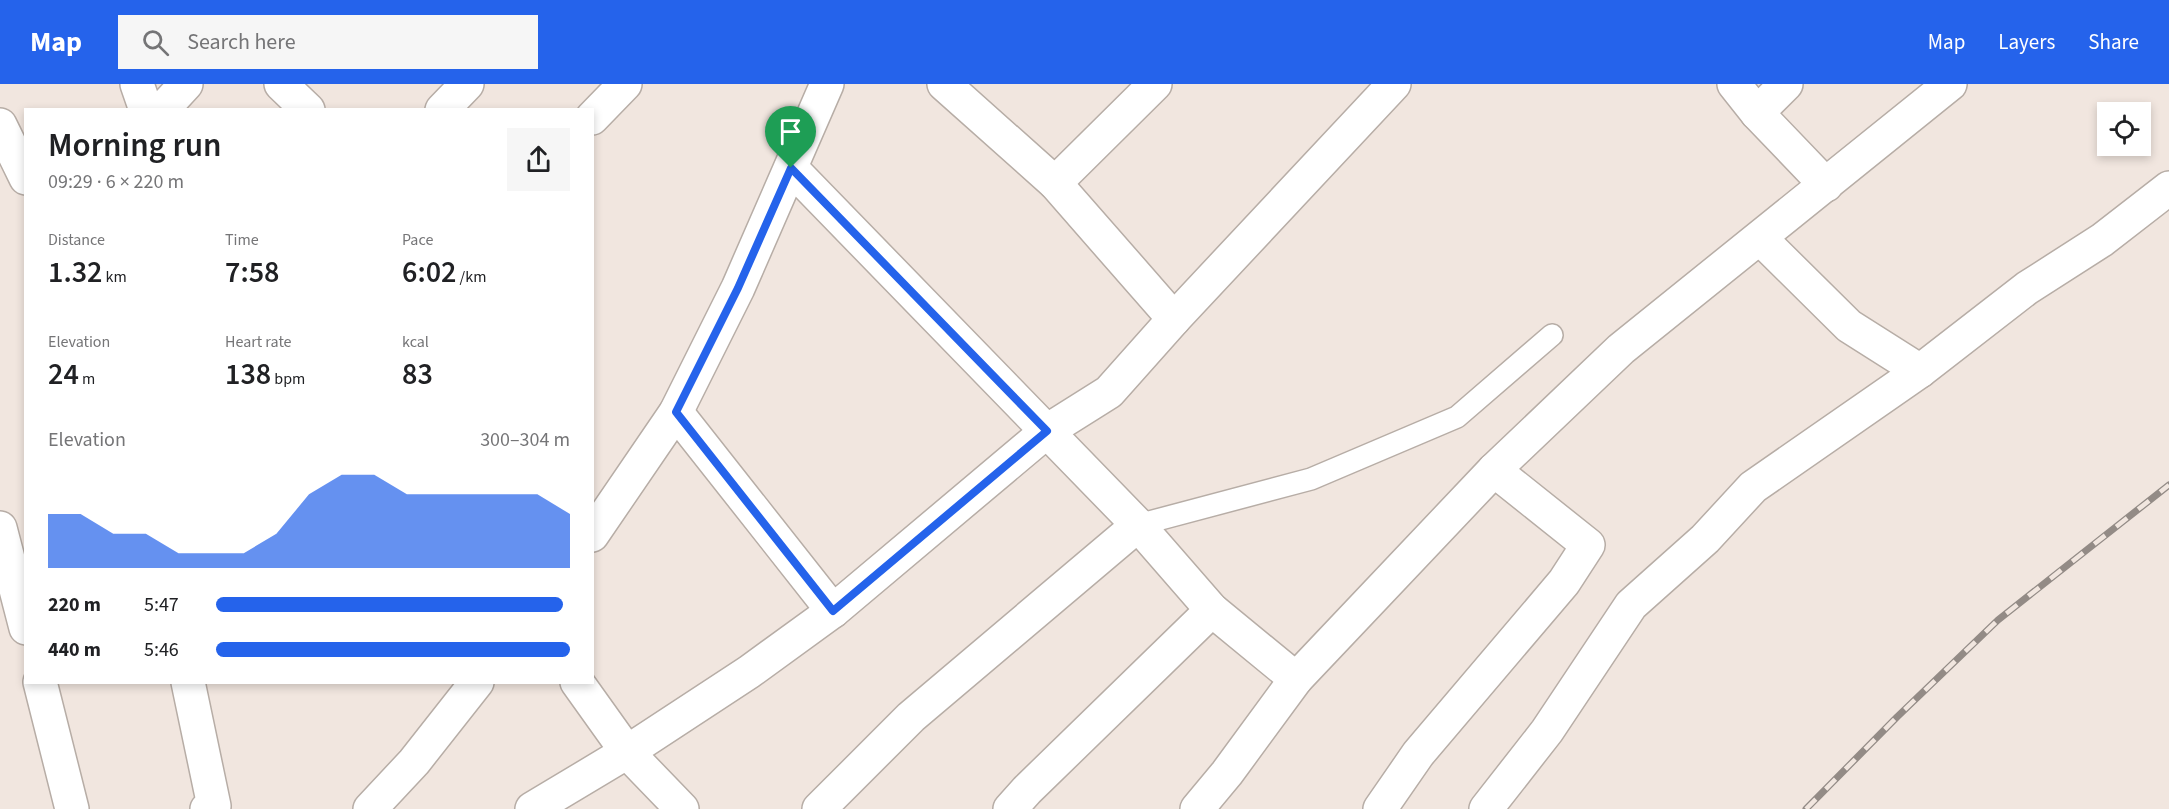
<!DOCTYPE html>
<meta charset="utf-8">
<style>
:root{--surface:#fff;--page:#f6f6f6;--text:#202124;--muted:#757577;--accent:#2563eb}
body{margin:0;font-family:"Source Sans 3",sans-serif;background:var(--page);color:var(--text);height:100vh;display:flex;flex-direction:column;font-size:22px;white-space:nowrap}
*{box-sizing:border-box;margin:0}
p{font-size:20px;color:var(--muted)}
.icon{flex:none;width:33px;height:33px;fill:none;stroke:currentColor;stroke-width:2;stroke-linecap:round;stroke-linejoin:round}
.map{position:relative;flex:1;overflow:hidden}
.panel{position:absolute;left:24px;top:24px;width:570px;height:576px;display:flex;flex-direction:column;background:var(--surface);border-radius:0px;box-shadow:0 3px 9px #0003}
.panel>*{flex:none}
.controls{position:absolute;left:2097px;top:18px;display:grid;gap:12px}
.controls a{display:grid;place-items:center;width:54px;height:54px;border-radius:0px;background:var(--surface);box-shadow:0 3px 9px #0003;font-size:30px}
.pin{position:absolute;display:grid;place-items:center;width:51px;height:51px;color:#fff;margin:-62px -26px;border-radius:50% 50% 50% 0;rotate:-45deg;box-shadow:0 0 6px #0007}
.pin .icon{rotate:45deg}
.round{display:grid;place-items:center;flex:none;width:63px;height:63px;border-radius:0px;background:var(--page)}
.headline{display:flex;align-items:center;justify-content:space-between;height:102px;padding:0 24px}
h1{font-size:33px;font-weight:600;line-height:45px}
.metrics{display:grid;grid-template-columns:repeat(3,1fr);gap:9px;height:102px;padding:6px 24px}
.metrics div{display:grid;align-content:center}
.metrics b{font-size:30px;font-weight:600}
.metrics small{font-size:16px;font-weight:400}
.metrics p{font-size:16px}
.chart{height:168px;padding:12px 24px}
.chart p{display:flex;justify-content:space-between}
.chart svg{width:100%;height:108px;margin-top:6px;fill:var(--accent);opacity:.7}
ul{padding:0 24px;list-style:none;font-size:20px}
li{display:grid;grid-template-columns:96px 72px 1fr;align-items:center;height:45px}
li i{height:15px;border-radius:8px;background:var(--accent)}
header{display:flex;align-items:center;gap:36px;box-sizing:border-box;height:84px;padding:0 30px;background:var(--accent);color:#fff}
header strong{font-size:28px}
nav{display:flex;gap:33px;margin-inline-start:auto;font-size:21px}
.search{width:420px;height:54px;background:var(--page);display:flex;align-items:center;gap:15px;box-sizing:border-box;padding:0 21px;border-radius:0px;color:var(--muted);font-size:22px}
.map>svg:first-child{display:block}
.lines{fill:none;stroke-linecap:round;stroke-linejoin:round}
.lane-casing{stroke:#b7ada6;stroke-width:24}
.street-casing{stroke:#b7ada6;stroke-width:36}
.lane{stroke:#fff;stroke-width:21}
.street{stroke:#fff;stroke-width:33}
.rail-casing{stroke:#938b86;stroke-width:7}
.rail{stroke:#f1e6df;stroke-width:4.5;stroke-dasharray:14;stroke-linecap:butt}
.route-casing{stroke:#fff;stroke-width:12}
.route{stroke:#2563eb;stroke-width:8}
</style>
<header>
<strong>Map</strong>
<div class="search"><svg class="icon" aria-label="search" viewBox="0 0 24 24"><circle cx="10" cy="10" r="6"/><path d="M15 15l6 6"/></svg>Search here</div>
<nav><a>Map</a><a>Layers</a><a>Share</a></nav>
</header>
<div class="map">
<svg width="2169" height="725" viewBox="0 0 2169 725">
<rect width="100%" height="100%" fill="#f1e6df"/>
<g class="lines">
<defs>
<path id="lane" d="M1138 441 1311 395 1457 333 1552 251"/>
<g id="street">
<path d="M137 0 146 26"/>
<path d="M281 0 308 26"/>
<path d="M944 0 1055 99 1155 0"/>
<path d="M1734 0 1757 29 1826 101"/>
<path d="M162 26 186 0"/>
<path d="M442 26 467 0"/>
<path d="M1757 29 1786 0"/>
<path d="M592 34 625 0"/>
<path d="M0 41 26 94"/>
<path d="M791 84 1138 441 1212 526 1296 595"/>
<path d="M1055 99 1174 235"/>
<path d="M1760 154 1849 242 1920 287"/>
<path d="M676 328 833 527"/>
<path d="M0 444 26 544"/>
<path d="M592 451 676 328 738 204 827 0"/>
<path d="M40 598 72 725"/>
<path d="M188 598 214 722 207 725"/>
<path d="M577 598 627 668 682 725"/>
<path d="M370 725 414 678 477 598"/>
<path d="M532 725 627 668 749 588 833 527 1047 347 1109 308 1174 235 1394 0"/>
<path d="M819 725 911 633 1138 441"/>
<path d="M1010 725 1027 706 1212 526"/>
<path d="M1197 725 1227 689 1296 595 1494 386 1621 265 1950 0"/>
<path d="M1380 725 1418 670 1564 498 1588 461 1494 386"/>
<path d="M1486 725 1547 647 1631 521 1705 455 1753 403 1920 287 2027 204 2102 156 2169 104"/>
</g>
</defs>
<use href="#lane" class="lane-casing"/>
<use href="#street" class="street-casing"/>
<use href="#lane" class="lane"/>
<use href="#street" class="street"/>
<defs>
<path id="rail" d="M1806 725 1897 633 1998 536 2169 401"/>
</defs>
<use href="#rail" class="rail-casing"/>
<use href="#rail" class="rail"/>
</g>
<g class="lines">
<defs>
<path id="route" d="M791 84 1047 347 833 527 676 328 738 204Z"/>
</defs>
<use href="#route" class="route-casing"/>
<use href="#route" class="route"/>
</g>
</svg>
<div class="controls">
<a><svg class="icon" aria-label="locate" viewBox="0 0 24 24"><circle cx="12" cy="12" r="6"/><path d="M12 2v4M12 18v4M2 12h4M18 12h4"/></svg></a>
</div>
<div class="pin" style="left:791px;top:84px;background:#1e9e55"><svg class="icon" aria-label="arrive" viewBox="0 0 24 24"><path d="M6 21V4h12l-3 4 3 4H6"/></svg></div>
<section class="panel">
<div class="headline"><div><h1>Morning run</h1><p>09:29 · 6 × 220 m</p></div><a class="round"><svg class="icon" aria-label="share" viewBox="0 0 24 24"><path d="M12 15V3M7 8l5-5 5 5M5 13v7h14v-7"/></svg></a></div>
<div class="metrics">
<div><p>Distance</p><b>1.32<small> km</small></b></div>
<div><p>Time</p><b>7:58</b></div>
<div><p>Pace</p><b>6:02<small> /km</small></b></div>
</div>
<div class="metrics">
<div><p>Elevation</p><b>24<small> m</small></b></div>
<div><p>Heart rate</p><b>138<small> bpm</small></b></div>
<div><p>kcal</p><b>83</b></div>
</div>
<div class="chart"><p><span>Elevation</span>300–304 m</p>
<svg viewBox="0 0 160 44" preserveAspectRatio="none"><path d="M0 44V22L10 22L20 30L30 30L40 38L50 38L60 38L70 30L80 14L90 6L100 6L110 14L120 14L130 14L140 14L150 14L160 22V44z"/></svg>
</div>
<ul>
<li><b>220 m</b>5:47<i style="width:98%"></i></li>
<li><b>440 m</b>5:46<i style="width:100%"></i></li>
</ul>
</section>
</div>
